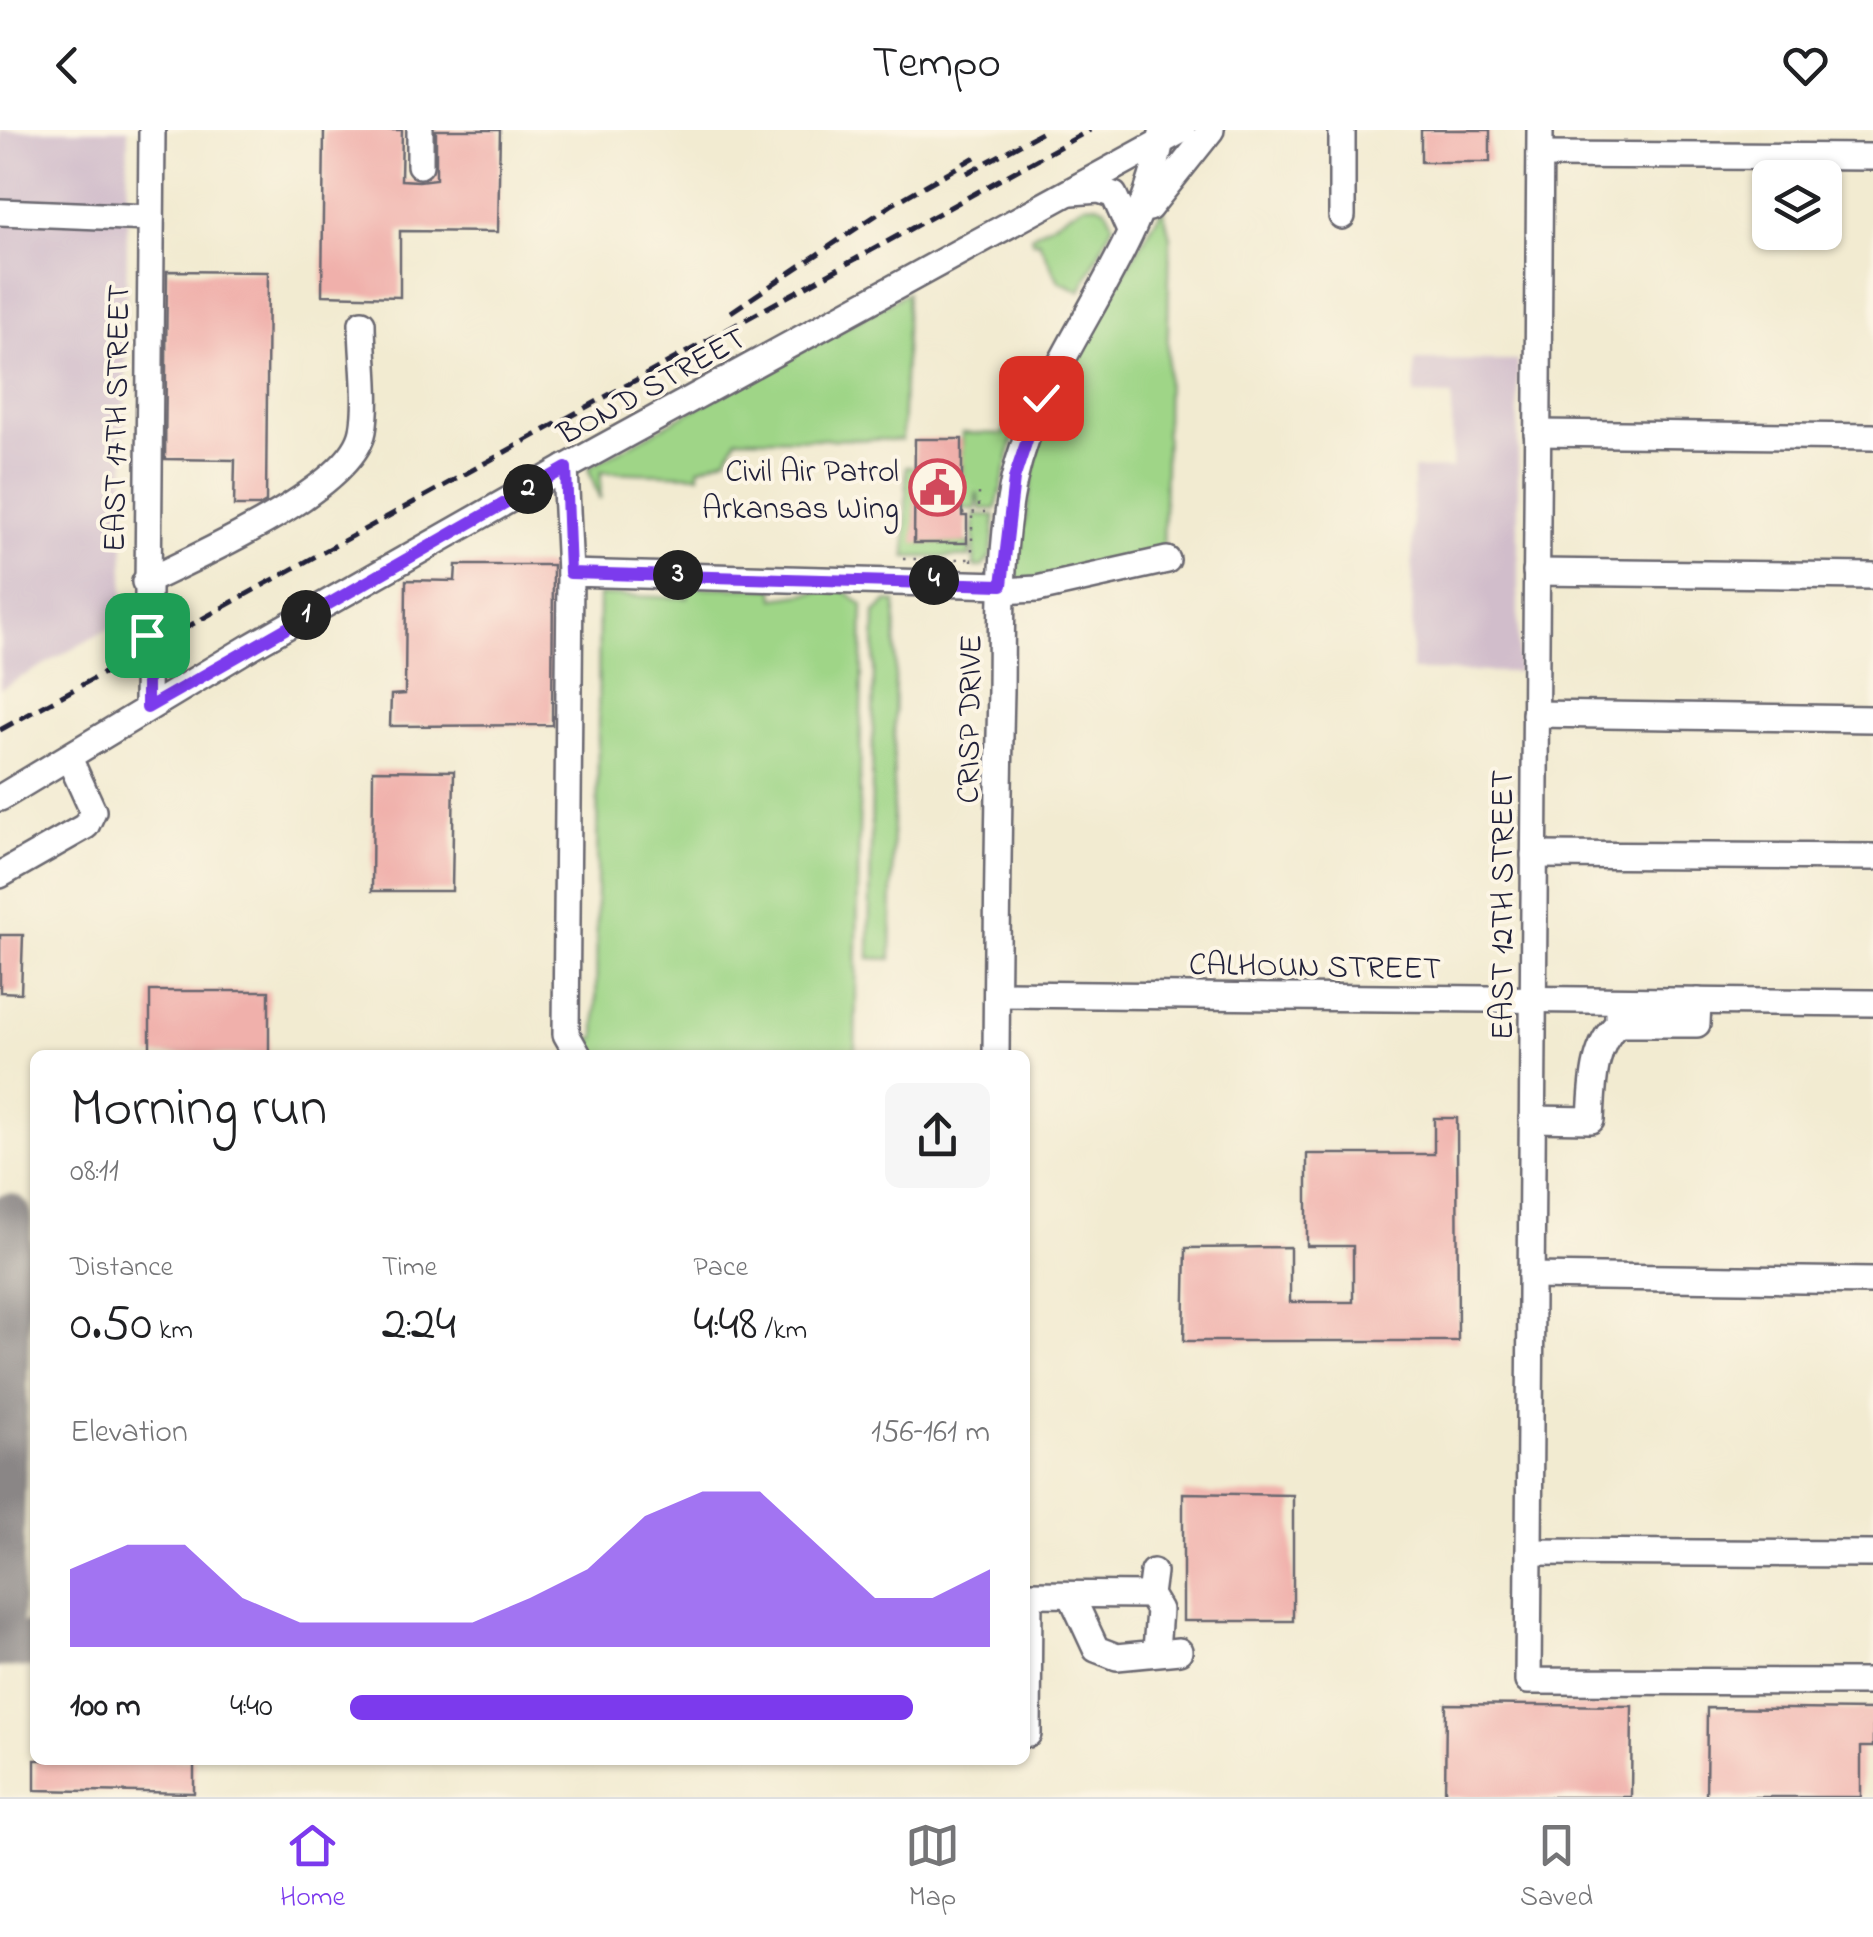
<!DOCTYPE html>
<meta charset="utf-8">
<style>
:root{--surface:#fff;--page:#f6f6f6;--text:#202124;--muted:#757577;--line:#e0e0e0;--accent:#7c3aed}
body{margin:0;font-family:"Indie Flower",sans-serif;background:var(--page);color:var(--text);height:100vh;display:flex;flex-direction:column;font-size:38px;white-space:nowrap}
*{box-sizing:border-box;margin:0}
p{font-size:32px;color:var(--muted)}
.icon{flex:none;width:55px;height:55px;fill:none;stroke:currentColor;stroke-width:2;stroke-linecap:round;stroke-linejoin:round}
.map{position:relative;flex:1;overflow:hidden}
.panel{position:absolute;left:30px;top:920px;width:1000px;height:715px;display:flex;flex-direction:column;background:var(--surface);border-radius:15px;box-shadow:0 2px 8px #0004}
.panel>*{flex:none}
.fabs{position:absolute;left:1752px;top:30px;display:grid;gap:20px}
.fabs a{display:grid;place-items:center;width:90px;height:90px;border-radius:15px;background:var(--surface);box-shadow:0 2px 8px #0004;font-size:50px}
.pin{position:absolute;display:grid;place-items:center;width:85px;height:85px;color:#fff;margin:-42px;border-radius:20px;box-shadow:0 5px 15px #0006}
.km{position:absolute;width:50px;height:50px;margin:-25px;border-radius:50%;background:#222;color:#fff;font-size:28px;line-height:50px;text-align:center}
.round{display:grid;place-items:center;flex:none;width:105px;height:105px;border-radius:15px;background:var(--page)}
.overview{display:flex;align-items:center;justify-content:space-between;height:170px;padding:0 40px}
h1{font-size:55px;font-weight:600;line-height:75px}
.figures{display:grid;grid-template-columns:repeat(3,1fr);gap:15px;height:170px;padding:10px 40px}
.figures div{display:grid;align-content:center}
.figures b{font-size:50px;font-weight:600}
.figures small{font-size:28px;font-weight:400}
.figures p{font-size:28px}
.chart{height:280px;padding:20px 40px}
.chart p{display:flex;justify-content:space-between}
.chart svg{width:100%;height:180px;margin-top:10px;fill:var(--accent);opacity:.7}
ul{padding:0 40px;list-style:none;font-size:32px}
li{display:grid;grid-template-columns:160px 120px 1fr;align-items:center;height:75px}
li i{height:25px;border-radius:12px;background:var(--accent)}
header{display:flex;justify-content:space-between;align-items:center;height:130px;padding:0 40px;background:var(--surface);font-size:45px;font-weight:600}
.dock{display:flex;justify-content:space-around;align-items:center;height:140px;border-top:2px solid var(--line);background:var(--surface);font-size:28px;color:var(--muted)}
.dock a{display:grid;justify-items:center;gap:5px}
.dock .active{color:var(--accent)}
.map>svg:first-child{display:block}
.industrial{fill:#d1bdcb}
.green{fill:#9fd587;stroke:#607c61;stroke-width:2.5}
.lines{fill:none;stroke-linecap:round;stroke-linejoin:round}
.taxiway{stroke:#8a8686;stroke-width:45}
.building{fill:#f0b0ab}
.minor-casing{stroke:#6b6870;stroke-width:30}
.path{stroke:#6b6870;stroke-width:2.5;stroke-dasharray:2.5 8;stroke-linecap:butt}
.minor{stroke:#fff;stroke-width:25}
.rail{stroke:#22223b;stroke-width:5;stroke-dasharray:15 8;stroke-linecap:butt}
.route-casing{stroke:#fff;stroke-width:20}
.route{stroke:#7c3aed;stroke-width:12}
.labels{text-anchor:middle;stroke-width:8;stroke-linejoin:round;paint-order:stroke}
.street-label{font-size:32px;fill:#22223b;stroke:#fcf5e5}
.poi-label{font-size:32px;fill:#22223b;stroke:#fcf5e5;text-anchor:end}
</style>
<header><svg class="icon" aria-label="back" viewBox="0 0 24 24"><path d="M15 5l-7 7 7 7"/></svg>Tempo<svg class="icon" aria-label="heart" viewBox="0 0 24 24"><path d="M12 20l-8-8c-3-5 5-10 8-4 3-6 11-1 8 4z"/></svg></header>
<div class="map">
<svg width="1873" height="1667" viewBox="0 0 1873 1667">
<rect width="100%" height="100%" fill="#fcf5e5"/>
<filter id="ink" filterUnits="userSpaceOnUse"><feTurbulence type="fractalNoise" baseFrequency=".01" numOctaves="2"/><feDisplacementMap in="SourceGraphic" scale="20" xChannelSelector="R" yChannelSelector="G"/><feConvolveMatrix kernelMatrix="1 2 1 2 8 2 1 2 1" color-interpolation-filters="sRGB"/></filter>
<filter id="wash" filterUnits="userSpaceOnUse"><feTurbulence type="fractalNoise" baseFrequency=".0048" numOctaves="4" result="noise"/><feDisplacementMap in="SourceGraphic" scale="40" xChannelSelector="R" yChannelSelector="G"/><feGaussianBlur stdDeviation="2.25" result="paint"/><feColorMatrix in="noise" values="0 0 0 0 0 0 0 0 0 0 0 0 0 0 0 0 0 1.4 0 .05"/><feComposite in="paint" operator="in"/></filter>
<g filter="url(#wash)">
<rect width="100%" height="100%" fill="#f2ebd1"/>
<g class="industrial">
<path d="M0 0H128L123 491 0 559Z"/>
<path d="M1415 230 1518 231V542L1412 541 1413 339 1452 338V266L1414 265Z"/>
</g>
<g class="green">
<path d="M1095 74 1106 78 1113 94 1080 161 1059 151 1038 110 1033 112 1031 106 1083 75Z"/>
<path d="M1163 78 1170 107 1163 425 1015 452 1039 308 1094 191Z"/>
<path d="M907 163 902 310 737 308 727 327 699 338V345L601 342 600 370 588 338Z"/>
<path d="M1005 296H1016L996 379H981L977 362 976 379H962V303L1004 304Z"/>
<path d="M906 337H915V412L969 413 970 427H906Z"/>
<path d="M974 385H995L991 426 982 437H974Z"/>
<path d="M689 457 774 458 775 468 841 458 863 475 855 925H586L578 908H596L599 465 688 468Z"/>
<path d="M888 471 896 472 891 829 869 828 875 483Z"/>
</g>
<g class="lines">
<g class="taxiway">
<path d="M0 1488 9 1086"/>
<path d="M0 1515H35"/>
</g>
</g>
<g id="blocks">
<g class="building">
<path d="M324 0H402L401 50 419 51 436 49V0H500L498 102 400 101V167L322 165Z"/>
<rect x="1421" y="0" width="69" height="32"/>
<path d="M167 141 268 142 266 372 259 376H234L235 330 165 329Z"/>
<path d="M915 309H962V386H967V413H914Z"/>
<path d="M456 435H553L552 595 390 596 391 565 405 564 406 450 455 451Z"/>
<path d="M373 640 454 641 452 761H372Z"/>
<path d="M0 805H23L21 863 0 862Z"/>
<rect x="150" y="861" width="119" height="64"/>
<path d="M1434 988H1457L1458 1211H1184L1186 1118 1290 1117V1172H1353V1116H1307V1024H1434Z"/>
<path d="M1183 1363 1293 1365V1491H1183Z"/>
<path d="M1446 1574 1632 1576 1631 1667H1445Z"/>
<path d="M1707 1578 1873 1580V1617H1861V1667H1706Z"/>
<path d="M35 1630H194V1663L35 1660Z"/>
</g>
</g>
</g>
<g filter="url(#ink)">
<use href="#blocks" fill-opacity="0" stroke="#6b6870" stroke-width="2.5"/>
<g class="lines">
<defs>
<g id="minor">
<path d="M1540 0 1528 1551 1873 1552"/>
<path d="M1540 25 1873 27"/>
<path d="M420 35V0"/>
<path d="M1072 62 1099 60 1114 65 1130 101"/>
<path d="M1149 78 1211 0"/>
<path d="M0 82 151 88"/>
<path d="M1342 86V0"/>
<path d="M1537 303 1873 307"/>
<path d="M565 338 570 443"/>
<path d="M1536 442 1873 446"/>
<path d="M145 452C196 427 352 359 363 301 369 268 362 227 362 193"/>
<path d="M1002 461 1037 459 1167 430"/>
<path d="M147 577 152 0"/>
<path d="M1535 584 1873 589"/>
<path d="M0 668 250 517 565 338 1182 0"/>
<path d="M1534 725 1873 727"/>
<path d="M0 745 86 696 93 681 69 628"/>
<path d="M997 864 1873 873"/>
<path d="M1618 881V894H1697L1698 871"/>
<path d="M578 925 566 904 570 443 1002 455"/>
<path d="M996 925C997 804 998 682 1001 561 1002 491 999 419 1014 350 1042 226 1144 128 1162 3"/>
<path d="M1532 989 1591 990C1593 959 1592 916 1618 894"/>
<path d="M1531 1146 1873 1151"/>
<path d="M1529 1422 1873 1424"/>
<path d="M1153 1442 1150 1465 1159 1480 1156 1520"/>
<path d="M1025 1464 1150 1465"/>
<path d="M1071 1465 1096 1519 1117 1527 1179 1521"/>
<path d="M1028 1604 1029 1464"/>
</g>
</defs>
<use href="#minor" class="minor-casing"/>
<g class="path">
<path d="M979 363V382"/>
<path d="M962 383 985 382"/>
<path d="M903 429H971"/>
<path d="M972 431V382"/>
</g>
<use href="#minor" class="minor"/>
<g class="rail">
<path d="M967 43 1046 0"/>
<path d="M731 182 893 74 975 27"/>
<path d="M0 600 1090 0"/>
</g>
</g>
</g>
<g class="lines" filter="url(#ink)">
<defs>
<path id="route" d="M147 505V578L566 338 570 443 1002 455 1014 349 1041 268"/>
</defs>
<use href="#route" class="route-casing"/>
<use href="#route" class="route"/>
</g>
<defs>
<symbol id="civic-ring" viewBox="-11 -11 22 22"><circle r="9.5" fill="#fcf5e5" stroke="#d1495b" stroke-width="1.5"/><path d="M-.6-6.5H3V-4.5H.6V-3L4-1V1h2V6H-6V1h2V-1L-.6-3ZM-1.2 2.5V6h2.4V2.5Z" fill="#d1495b"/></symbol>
</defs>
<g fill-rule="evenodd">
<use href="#civic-ring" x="906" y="326" width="63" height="63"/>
</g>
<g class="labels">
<g class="street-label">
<text transform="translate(651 255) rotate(-29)" y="11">BOND STREET</text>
<text transform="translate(115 288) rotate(-89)" y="11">EAST 17TH STREET</text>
<text transform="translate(968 589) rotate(-89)" y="11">CRISP DRIVE</text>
<text transform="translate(1501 775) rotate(-90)" y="11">EAST 12TH STREET</text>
<text transform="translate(1315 835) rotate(1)" y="11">CALHOUN STREET</text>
</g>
<g class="poi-label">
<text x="899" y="351">Civil Air Patrol<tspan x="899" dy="37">Arkansas Wing</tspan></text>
</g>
</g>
</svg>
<div class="fabs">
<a><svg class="icon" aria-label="layers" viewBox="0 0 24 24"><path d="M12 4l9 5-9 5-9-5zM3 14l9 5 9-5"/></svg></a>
</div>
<div class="pin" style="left:147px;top:505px;background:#1e9e55"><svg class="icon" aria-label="arrive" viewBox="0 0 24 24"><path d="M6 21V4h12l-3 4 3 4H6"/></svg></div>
<div class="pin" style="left:1041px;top:268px;background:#d93025"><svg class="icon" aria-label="check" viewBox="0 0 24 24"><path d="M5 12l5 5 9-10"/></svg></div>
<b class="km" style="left:306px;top:485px">1</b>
<b class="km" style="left:528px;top:359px">2</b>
<b class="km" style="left:678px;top:445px">3</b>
<b class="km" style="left:934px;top:450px">4</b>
<section class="panel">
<div class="overview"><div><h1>Morning run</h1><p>08:11</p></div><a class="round"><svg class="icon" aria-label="share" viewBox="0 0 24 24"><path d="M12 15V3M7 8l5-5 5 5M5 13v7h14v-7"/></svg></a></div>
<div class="figures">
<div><p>Distance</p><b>0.50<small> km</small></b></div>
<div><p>Time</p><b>2:24</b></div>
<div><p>Pace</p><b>4:48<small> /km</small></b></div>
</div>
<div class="chart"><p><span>Elevation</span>156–161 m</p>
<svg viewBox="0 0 160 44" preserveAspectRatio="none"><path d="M0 44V25L10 19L20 19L30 32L40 38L50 38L60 38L70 38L80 32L90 25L100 12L110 6L120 6L130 19L140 32L150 32L160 25V44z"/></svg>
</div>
<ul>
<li><b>100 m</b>4:40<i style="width:88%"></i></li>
</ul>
</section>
</div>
<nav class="dock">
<a class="active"><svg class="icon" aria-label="home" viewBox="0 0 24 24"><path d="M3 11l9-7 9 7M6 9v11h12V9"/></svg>Home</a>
<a><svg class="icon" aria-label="map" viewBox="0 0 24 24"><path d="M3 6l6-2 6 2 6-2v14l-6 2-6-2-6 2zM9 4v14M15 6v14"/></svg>Map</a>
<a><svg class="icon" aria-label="saved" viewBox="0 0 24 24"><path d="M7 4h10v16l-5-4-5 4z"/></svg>Saved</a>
</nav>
